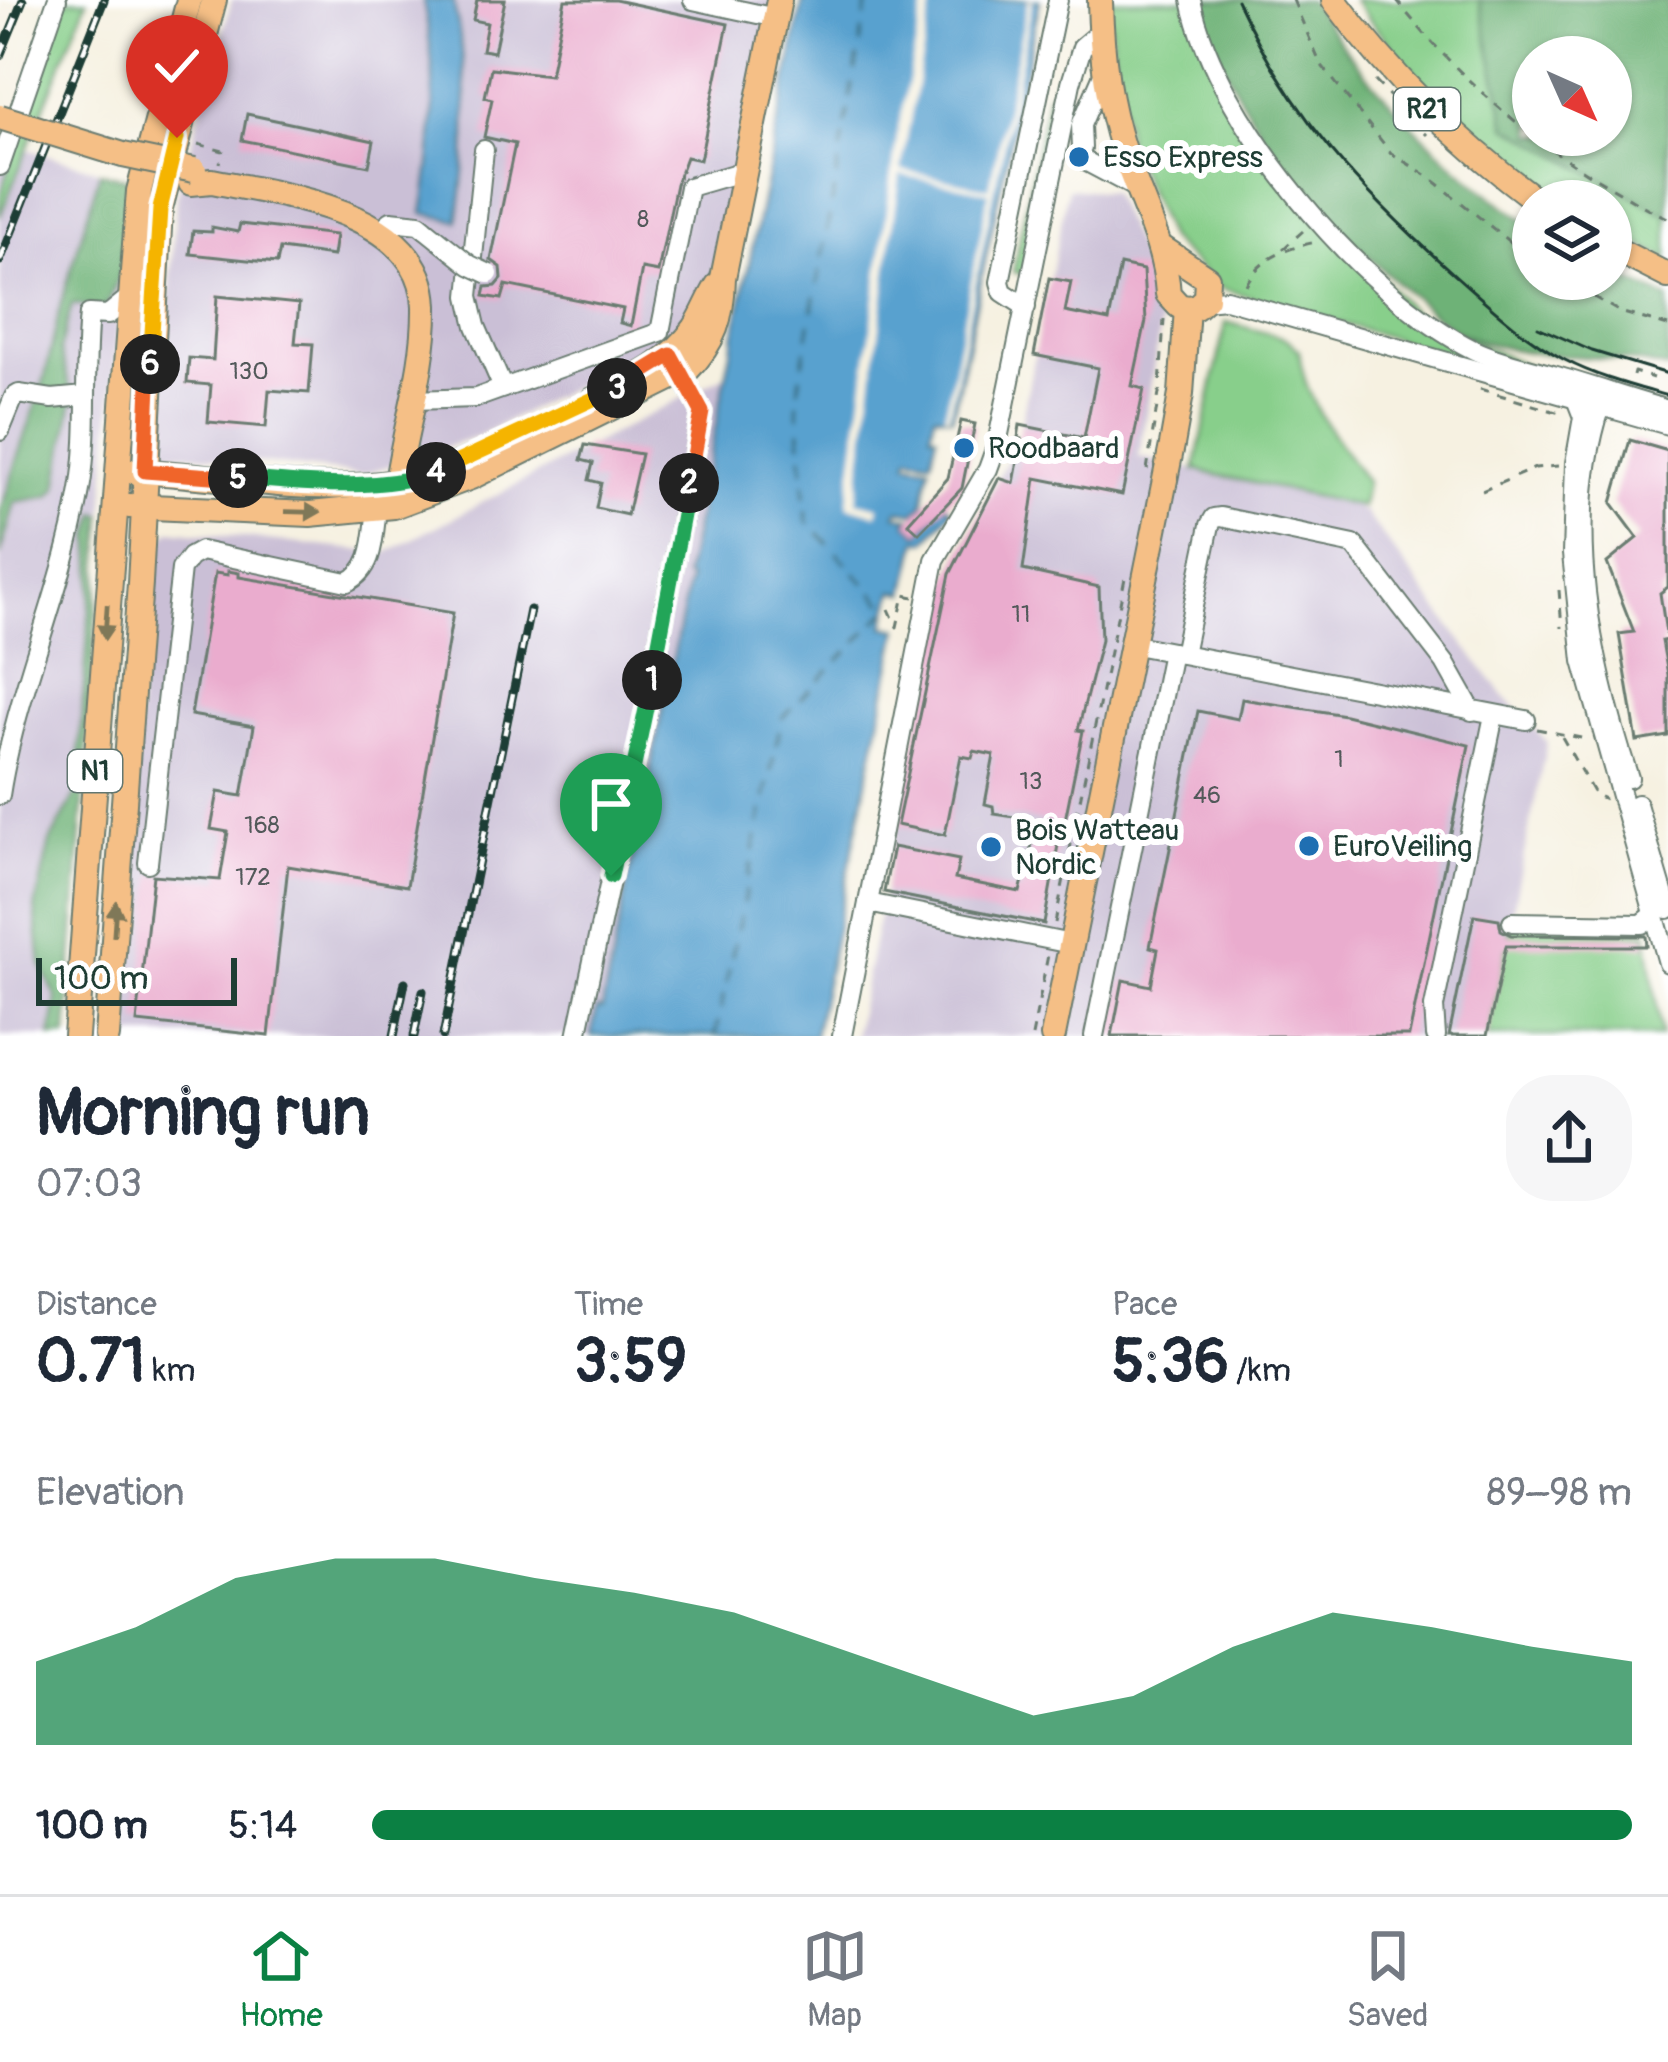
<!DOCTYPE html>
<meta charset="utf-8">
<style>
:root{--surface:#fff;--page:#f6f6f7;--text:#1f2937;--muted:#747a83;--line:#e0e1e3;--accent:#0b8043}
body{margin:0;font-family:Pangolin,sans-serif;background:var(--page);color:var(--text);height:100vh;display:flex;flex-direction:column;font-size:45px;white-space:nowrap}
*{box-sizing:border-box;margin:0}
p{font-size:39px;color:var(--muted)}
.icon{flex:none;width:66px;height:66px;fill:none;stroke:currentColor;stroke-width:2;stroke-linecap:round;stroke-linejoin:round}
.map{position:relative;height:1036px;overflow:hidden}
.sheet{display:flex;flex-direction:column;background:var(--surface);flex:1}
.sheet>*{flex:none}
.needle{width:78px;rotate:135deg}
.fabs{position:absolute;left:1512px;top:36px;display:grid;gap:24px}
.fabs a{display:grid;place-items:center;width:120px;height:120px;border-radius:50%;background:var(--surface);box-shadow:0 3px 9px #0004;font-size:60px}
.scale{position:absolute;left:36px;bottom:30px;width:201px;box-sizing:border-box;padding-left:12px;border:6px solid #1f3d34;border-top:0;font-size:33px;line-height:42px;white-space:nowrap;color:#1f3d34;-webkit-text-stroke:9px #fff;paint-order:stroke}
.pin{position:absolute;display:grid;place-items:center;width:102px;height:102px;color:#fff;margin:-123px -51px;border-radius:50% 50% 50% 0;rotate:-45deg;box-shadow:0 0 12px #0007}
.pin .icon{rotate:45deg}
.km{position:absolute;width:60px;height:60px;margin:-30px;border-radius:50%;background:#222;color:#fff;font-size:33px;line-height:60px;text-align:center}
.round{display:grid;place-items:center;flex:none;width:126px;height:126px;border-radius:48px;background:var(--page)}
.headline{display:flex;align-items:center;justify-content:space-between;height:204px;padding:0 36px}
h1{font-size:66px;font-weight:700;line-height:90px}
.figures{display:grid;grid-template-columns:repeat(3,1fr);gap:18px;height:204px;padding:12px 36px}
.figures div{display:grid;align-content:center}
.figures b{font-size:60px;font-weight:700}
.figures small{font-size:33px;font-weight:400}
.figures p{font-size:33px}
.chart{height:336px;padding:24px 36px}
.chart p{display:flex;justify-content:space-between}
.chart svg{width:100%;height:216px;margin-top:12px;fill:var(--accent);opacity:.7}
ul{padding:0 36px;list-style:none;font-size:39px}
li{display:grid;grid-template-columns:192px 144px 1fr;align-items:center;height:90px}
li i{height:30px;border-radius:15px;background:var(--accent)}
.dock{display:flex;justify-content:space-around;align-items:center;height:168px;border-top:3px solid var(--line);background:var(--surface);font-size:33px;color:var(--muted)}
.dock a{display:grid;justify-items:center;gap:6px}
.dock .active{color:var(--accent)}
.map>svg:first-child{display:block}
.industrial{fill:#cabfd6}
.green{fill:#88cf8b;stroke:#548660;stroke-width:3;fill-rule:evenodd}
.forest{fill:#6eb277;stroke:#467856;stroke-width:3;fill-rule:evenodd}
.water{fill:#59a1cf;stroke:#3c6f82;stroke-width:3}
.pier{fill:#f6f1e1}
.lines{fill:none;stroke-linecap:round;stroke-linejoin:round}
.ferry{stroke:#33606a;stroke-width:3;stroke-dasharray:15 12;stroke-linecap:butt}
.building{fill:#eaacce}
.minor-casing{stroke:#6a7c71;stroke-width:22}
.major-casing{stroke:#6a7c71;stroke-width:28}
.path{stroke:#6a7c71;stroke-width:3;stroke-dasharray:9 9;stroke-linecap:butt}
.minor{stroke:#fff;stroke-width:18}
.major{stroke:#f5bf86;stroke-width:24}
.tram{stroke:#1f3d34;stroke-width:3}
.rail-casing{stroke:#1f3d34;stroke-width:9}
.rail{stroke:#fff;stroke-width:4.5;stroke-dasharray:14;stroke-linecap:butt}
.minor-bridge-casing{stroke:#6a7c71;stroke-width:22;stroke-linecap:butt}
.major-bridge-casing{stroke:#6a7c71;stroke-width:28;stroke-linecap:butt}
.minor-bridge{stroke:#fff;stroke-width:18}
.major-bridge{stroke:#f5bf86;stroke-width:24}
.oneway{fill:#7f7859}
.split-1-casing{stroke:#fff;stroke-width:24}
.split-2-casing{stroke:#fff;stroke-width:24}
.split-3-casing{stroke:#fff;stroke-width:24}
.split-4-casing{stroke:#fff;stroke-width:24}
.split-5-casing{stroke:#fff;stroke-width:24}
.split-6-casing{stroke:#fff;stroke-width:24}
.split-7-casing{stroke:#fff;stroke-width:24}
.split-1{stroke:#22a559;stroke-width:15}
.split-2{stroke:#22a559;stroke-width:15}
.split-3{stroke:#f0652b;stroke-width:15}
.split-4{stroke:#f5b400;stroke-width:15}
.split-5{stroke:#22a559;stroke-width:15}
.split-6{stroke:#f0652b;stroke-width:15}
.split-7{stroke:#f5b400;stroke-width:15}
.poi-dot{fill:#1f6fb2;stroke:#fff;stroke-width:4.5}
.labels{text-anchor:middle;stroke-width:12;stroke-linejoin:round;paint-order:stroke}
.number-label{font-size:24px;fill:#52595a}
.shield{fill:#fff;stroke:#627771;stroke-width:3}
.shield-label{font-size:27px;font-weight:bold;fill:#1f3d34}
.poi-label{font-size:30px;fill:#1f3d34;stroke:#fff;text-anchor:start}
</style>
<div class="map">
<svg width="1668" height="1036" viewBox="0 0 1668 1036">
<rect width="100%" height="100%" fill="#fff"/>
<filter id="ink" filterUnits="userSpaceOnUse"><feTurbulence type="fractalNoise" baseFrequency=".00833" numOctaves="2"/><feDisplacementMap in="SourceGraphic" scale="24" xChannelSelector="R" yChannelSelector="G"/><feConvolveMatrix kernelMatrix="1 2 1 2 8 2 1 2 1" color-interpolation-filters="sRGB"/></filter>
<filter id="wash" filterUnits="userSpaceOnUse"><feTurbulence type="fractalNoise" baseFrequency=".004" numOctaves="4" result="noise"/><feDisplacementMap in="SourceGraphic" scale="48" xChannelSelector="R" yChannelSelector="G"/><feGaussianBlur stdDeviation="2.7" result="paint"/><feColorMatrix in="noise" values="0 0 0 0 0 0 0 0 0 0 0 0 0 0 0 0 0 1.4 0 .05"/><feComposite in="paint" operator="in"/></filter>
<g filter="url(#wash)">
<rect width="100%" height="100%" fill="#f6f1e1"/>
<g class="industrial">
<path d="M232 0H775L720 276 670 336 477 437 361 475 160 450 176 199Z"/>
<path d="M0 141 128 179 67 1036H0Z"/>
<path d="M1068 188 1111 192 1145 268 1161 321 1139 457 1352 505 1365 513 1502 694 1547 742 1487 1036H854L950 573 1018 438Z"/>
<path d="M727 374 685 576 690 579 601 1010 597 1009 591 1036H120L148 553 171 530 386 553Z"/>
</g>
<g class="green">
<path d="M61 0H87L0 216V198Z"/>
<path d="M1106 0H1186L1237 119 1419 319 1611 402 1220 288 1168 239 1127 142Z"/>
<path d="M1353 0H1668V259L1611 230V201H1564L1512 162 1418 78ZM1533 57H1611V135H1533Z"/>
<path d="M1047 94 1061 97 1026 275 1013 272Z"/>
<path d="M1226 322 1286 338 1299 350C1303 402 1338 440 1366 482L1362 507 1195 470Z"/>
<path d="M1512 916 1647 932 1661 1036H1487Z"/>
</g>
<g class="forest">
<path d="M1198 0H1309C1370 86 1444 167 1533 226V279H1611V272L1668 299V369C1603 351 1533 363 1469 337 1444 327 1423 305 1403 288 1313 209 1233 116 1198 0Z"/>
<path d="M1479 0H1668V216L1507 126ZM1611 57V135H1533V57Z"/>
<path d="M100 172 128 179 120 277C111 286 114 299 103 309L72 304 60 350 73 398 58 487 50 496 15 502 0 556V512L45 377 61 304Z"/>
<path d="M97 513 103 515 67 1036H51L57 999 41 964 35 908 50 842 76 794 93 565 91 536Z"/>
</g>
<g class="water">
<path d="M423 0H453C470 76 470 145 458 221L423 213C436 136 438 77 423 0Z"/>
<path d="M803 0H1040L952 417 935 414 931 433 937 435 931 460 909 456 908 462 930 466 923 504 914 513 898 510 896 515 910 518 907 523 919 534 946 504 952 510 926 541 918 540 906 593 894 591 885 626 899 629 814 1036H591L597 1009H602L689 579 685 576Z"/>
</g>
<path class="pier" d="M925 0H933L901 170 989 188 1028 0H1033L949 416 944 415 989 192 900 175 857 501 879 506 877 514 847 506 898 128Z"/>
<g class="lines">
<path class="ferry" d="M715 1036 782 718 889 609 807 521 797 397 868 0"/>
</g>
<g id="blocks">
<g class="building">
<path d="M477 0H505L494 52 482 50 487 23 473 20Z"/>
<path d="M565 0H615L728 24 700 160 686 157 676 184 658 272 642 269 631 326 620 323 623 309 506 285 502 299 484 296 486 287 496 286 502 279 501 267 491 260 515 144 484 137 492 99 485 97 491 68 550 75Z"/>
<path d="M247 114 374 141 369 166 242 140Z"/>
<path d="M240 224 336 235 333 256 280 249 277 263 190 254 193 231 212 232V227L238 232Z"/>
<path d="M1120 265 1143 270 1146 321 1132 386 1144 389 1122 495 1036 478 1023 570 1099 587 1101 640 1078 730 1083 731 1065 820 1062 824 994 814 993 806 985 804 994 755 974 751 972 758 961 756 945 835 897 825 950 574 999 478 1014 483 1022 439 1018 438 1020 425 1084 438 1098 368 1034 355 1049 278 1071 282 1065 312 1109 321Z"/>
<path d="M217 296 299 304 295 343 313 344 309 393 269 390 266 427 208 422 211 385 187 383 189 358 213 360Z"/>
<path d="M961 421 975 424 962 488 919 533 908 523 948 478Z"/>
<path d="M1630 440 1668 451V587L1660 593 1667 640 1662 641 1668 675V736L1637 741 1619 634 1634 632 1607 563 1638 538 1612 503Z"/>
<path d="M585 445 641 454 627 515 596 508 601 483 589 480 593 463 581 460Z"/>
<path d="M228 571 239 573V577L453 613 407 886 288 866 269 1036 137 1022 153 875 220 880 228 832 211 829 218 792 242 796 254 726 191 715 215 573 228 575Z"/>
<path d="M1242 699 1345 715 1469 745 1409 1036H1112L1123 980 1151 986 1158 949 1150 947 1198 711 1238 719Z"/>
<path d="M1033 840 1058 845 1044 924 884 892 893 847 959 860 955 879 1020 892Z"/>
<path d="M1474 915 1499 919 1501 930 1511 935 1646 936 1647 946H1506L1487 1036H1449Z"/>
</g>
</g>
</g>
<g filter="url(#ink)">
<use href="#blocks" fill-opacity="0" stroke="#6a7c71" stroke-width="3"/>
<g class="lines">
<defs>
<g id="minor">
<path d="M693 0 776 18"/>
<path d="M1191 0C1216 122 1363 295 1474 350 1499 362 1527 367 1553 375 1592 386 1629 399 1668 410"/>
<path d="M1082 148 1081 125 1104 72"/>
<path d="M484 150 469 296 476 326 503 388"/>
<path d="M1087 162 1138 189"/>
<path d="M0 166 57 0"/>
<path d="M380 230 391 221 419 224 425 229"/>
<path d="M1204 301 1226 299 1668 425"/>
<path d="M1026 307 1003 292 1000 282 1058 0"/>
<path d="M1576 399 1583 417 1575 463 1572 554 1583 661 1668 963"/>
<path d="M413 400 476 398 660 332 689 187 744 171"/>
<path d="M1601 406C1562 525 1591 662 1629 778"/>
<path d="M0 431 14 397 19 394 52 399 85 396"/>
<path d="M1130 644 1526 720"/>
<path d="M1183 654 1210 525 1214 518 1221 517 1354 545 1445 663 1472 711"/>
<path d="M0 795C16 692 62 594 80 490 90 433 83 372 89 314L108 315 131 296H137"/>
<path d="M1637 804 1668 909"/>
<path d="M148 863 181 569 190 557 201 551 347 582C375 569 373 536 377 508"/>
<path d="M868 903 1071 944"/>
<path d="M1512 922 1642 924 1656 913"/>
<path d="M577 1036 645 717 702 412 676 365"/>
<path d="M842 1036 935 560 988 469 997 444 1071 83 1082 47 1101 31"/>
<path d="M1094 1036 1172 652"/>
<path d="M1436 1036 1434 1007 1494 715"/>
</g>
<g id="major">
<path d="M1100 0C1101 52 1107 101 1123 150 1139 199 1165 243 1168 294L1179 306 1187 308"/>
<path d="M1334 0C1392 78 1459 143 1537 201"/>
<path d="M191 183 212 181C282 195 422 211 425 306 426 371 402 434 395 497"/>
<path d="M1611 247 1668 276"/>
<path d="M1162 248 1207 278 1206 298 1196 307 1187 308"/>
<path d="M593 400C631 381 670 364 695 328 704 314 709 299 718 285"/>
<path d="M132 471C242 475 366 510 470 459"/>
<path d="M129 506 310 514 394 506 471 477 687 370C715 342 722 317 723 278L779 0"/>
<path d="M76 1036 139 191 189 0"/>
<path d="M107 1036 140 583 160 209 214 0"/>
<path d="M1053 1036 1172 445 1181 394 1187 308"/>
</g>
</defs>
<use href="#minor" class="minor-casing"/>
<use href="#major" class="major-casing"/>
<g class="path">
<path d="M1293 0 1320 63 1391 153 1431 178 1533 261"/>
<path d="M1396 0C1457 76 1527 139 1611 187 1630 198 1648 210 1668 218"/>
<path d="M1375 81 1427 135"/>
<path d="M198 144 223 151 220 163"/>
<path d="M1283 249 1303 231"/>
<path d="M1562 279 1620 312 1668 326"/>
<path d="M1246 285C1259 258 1288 248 1316 242"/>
<path d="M1633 376 1634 372 1653 378"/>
<path d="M1480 389 1563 414"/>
<path d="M1147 470 1160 387 1164 319"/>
<path d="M1482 491 1535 468 1558 466"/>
<path d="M1559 590 1562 628"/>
<path d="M889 609 897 627 904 595 914 597"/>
<path d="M1537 729 1586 739"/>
<path d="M1562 737 1594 794 1605 799"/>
<path d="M1055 923 1126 573"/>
<path d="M1032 1036 1048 955"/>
</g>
<use href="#minor" class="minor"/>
<use href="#major" class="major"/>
<g class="tram">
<path d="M1237 0C1293 119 1360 190 1457 277 1491 307 1524 338 1565 360 1597 377 1633 386 1668 396"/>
<path d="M1538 327 1592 351 1668 374"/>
</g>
<defs>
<g id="rail">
<path d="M0 56 23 0"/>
<path d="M0 261 104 0"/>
<path d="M394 1036 405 982"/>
<path d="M414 1036 423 991"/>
<path d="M443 1036 530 610"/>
</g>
</defs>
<use href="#rail" class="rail-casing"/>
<use href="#rail" class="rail"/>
<defs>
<path id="minor-bridge" d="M425 229 470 265 489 274"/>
<path id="major-bridge" d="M0 117 123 155 194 170"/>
</defs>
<use href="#minor-bridge" class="minor-bridge-casing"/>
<use href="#major-bridge" class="major-bridge-casing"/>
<use href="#minor-bridge" class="minor-bridge"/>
<use href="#major-bridge" class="major-bridge"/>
</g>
<defs><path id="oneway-solid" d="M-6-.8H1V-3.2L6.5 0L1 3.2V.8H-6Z" transform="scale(3)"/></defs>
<g class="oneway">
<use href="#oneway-solid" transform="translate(303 512) rotate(1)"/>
<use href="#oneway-solid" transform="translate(106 622) rotate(94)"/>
<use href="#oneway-solid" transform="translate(115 919) rotate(-86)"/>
</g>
</g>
<g class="lines" filter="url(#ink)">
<defs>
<path id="split-1" d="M611 876 652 680"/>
<path id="split-2" d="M652 680 689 483"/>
<path id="split-3" d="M617 388 671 355 702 412 689 483"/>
<path id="split-4" d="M436 472 617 388"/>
<path id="split-5" d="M238 478C306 483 370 493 436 472"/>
<path id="split-6" d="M150 364 145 471 238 478"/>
<path id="split-7" d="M150 364 160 209 177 138"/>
</defs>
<use href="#split-1" class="split-1-casing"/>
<use href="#split-2" class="split-2-casing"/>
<use href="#split-3" class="split-3-casing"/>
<use href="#split-4" class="split-4-casing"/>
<use href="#split-5" class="split-5-casing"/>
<use href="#split-6" class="split-6-casing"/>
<use href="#split-7" class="split-7-casing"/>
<use href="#split-1" class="split-1"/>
<use href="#split-2" class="split-2"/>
<use href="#split-3" class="split-3"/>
<use href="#split-4" class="split-4"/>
<use href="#split-5" class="split-5"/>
<use href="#split-6" class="split-6"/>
<use href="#split-7" class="split-7"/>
</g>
<g class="poi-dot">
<circle cx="1079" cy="157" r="12"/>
<circle cx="964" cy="448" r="12"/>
<circle cx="1309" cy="846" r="12"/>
<circle cx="991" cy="847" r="12"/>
</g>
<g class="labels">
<g class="number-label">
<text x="643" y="227">8</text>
<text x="249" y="379">130</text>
<text x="1021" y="622">11</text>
<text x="1339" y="767">1</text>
<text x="1031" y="789">13</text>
<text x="1207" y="803">46</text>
<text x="262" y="833">168</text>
<text x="253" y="885">172</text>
</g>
<g class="shield">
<rect x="1394" y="88" width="66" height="42" rx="9"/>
<rect x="68" y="750" width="54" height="42" rx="9"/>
</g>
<g class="shield-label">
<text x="1427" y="118">R21</text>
<text x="95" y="780">N1</text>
</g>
<g class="poi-label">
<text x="1103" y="167">Esso Express</text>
<text x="988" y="458">Roodbaard</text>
<text x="1015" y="840">Bois Watteau<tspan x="1015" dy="34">Nordic</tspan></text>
<text x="1333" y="856">EuroVeiling</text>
</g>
</g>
</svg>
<div class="fabs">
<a><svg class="needle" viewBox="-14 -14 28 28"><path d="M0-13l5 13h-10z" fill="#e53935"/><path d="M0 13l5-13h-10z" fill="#747a83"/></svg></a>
<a><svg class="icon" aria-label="layers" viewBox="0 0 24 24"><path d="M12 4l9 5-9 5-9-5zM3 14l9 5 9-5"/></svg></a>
</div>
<div class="scale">100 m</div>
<div class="pin" style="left:611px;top:876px;background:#1e9e55"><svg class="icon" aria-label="arrive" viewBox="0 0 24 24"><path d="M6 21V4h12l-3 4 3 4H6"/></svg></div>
<div class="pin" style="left:177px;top:138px;background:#d93025"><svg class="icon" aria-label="check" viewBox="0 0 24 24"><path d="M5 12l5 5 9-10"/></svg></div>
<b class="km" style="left:652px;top:680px">1</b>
<b class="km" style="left:689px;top:483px">2</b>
<b class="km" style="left:617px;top:388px">3</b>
<b class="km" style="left:436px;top:472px">4</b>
<b class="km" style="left:238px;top:478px">5</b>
<b class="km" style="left:150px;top:364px">6</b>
</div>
<section class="sheet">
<div class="headline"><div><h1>Morning run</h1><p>07:03</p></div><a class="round"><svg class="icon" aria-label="share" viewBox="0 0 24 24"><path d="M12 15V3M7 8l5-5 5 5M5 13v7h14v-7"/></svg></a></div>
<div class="figures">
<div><p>Distance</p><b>0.71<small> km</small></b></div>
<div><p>Time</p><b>3:59</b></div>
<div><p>Pace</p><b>5:36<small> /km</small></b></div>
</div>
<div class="chart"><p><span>Elevation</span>89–98 m</p>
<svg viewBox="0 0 160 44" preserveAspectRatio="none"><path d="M0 44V27L10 20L20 10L30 6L40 6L50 10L60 13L70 17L80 24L90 31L100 38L110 34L120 24L130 17L140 20L150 24L160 27V44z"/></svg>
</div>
<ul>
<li><b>100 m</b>5:14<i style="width:100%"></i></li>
</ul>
</section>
<nav class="dock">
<a class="active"><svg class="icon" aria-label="home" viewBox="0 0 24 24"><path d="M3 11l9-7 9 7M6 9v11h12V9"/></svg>Home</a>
<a><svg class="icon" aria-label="map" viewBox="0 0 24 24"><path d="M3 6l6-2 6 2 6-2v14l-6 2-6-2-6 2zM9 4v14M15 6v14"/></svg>Map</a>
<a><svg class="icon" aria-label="saved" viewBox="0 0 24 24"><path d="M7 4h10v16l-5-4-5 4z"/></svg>Saved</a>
</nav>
